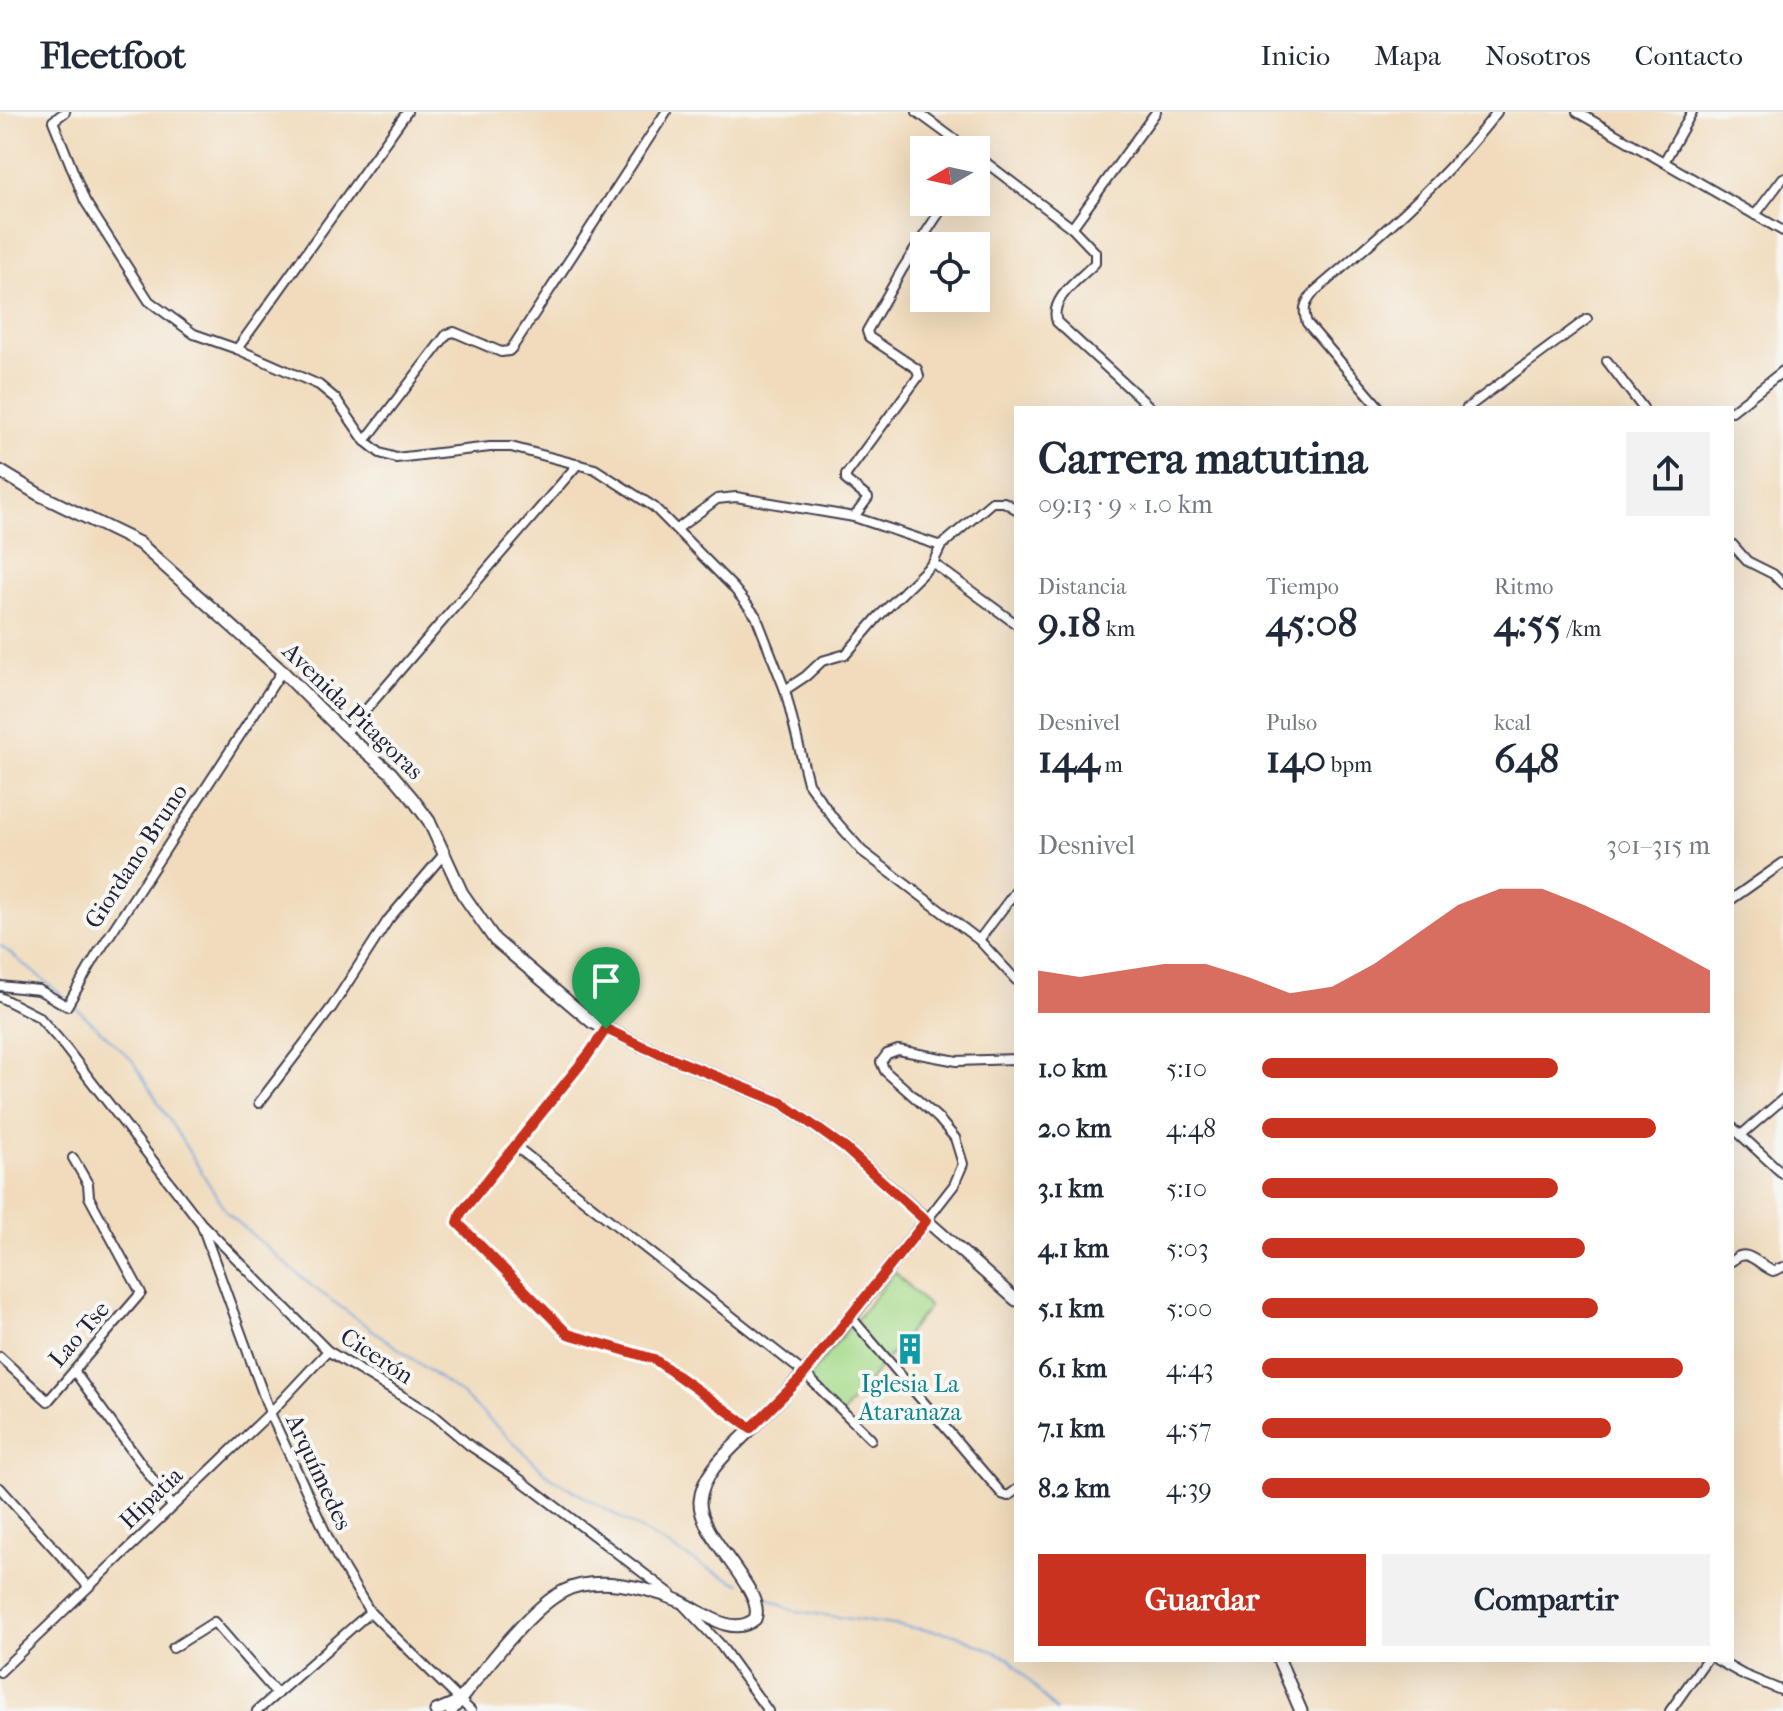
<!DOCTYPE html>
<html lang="es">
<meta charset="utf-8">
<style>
:root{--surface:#fff;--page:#f2f2f3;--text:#1f2937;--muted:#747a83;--line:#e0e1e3;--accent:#c8321e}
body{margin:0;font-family:"IM FELL French Canon",serif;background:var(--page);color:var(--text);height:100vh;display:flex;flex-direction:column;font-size:30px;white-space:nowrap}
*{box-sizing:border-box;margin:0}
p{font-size:26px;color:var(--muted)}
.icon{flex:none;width:44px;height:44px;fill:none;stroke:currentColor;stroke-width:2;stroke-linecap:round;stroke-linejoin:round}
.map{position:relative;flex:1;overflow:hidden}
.details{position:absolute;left:1014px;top:294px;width:720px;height:1256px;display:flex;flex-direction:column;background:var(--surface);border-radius:0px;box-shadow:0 8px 32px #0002}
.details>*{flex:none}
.needle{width:52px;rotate:261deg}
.buttons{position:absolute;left:910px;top:24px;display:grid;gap:16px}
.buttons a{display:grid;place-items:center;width:80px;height:80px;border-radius:0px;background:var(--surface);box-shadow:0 8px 32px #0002;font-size:40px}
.pin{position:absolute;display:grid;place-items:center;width:68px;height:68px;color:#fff;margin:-82px -34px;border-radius:50% 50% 50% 0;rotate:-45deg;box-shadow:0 0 8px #0007}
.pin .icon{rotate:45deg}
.round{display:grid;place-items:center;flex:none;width:84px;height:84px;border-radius:0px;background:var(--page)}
.overview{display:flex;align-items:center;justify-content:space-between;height:136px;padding:0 24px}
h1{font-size:44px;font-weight:800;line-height:60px}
.metrics{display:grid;grid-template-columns:repeat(3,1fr);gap:12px;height:136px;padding:8px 24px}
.metrics div{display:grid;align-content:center}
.metrics b{font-size:40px;font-weight:800}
.metrics small{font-size:22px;font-weight:400}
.metrics p{font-size:22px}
.chart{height:224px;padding:16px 24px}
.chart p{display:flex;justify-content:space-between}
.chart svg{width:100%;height:144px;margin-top:8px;fill:var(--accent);opacity:.7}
.primary-button{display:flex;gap:16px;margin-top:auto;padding:16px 24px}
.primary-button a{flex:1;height:92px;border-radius:0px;background:var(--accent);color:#fff;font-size:32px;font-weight:800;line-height:92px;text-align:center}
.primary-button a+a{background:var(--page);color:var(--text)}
ul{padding:0 24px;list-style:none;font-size:26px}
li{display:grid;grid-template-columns:128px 96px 1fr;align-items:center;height:60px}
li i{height:20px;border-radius:10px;background:var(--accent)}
header{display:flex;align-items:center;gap:48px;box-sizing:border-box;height:112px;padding:0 40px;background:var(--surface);border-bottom:2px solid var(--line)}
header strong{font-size:38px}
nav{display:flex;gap:44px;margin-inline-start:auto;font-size:28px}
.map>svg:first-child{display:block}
.green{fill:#a7dc8c;stroke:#647f64;stroke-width:2}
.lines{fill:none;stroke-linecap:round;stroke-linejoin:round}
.stream{stroke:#6ca2d9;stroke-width:2}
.minor-casing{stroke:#413e4e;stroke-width:12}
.secondary-casing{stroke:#413e4e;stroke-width:15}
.minor{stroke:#fff;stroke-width:8}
.secondary{stroke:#fff;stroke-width:11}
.route-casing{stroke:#fff;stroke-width:16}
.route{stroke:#c8321e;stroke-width:10}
.labels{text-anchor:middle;stroke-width:8;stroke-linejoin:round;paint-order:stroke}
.street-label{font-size:24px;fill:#22223b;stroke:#f6f6f2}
.culture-label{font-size:24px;fill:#0d838f;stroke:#f6f6f2}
</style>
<header>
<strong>Fleetfoot</strong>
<nav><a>Inicio</a><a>Mapa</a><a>Nosotros</a><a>Contacto</a></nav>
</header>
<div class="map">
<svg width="1783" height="1599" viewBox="0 0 1783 1599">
<rect width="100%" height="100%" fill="#f6f6f2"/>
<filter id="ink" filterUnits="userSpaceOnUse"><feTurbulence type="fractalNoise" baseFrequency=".0125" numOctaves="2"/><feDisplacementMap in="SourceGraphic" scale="16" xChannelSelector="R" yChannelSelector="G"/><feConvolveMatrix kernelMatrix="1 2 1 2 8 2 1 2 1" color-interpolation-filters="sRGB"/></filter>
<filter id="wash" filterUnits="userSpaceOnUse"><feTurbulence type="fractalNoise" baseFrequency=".006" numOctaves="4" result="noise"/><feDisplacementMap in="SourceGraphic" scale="32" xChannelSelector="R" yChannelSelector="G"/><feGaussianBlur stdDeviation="1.8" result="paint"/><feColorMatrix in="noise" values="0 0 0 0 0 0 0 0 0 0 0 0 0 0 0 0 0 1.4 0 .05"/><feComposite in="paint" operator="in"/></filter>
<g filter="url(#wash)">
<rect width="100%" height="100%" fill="#f1dbbc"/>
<path class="green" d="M895 1160 929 1195 840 1305 804 1271Z"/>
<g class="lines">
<g class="stream">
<path d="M0 833 68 888"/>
<path d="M72 892 132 948 227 1101 313 1175 464 1284 549 1364 706 1456 740 1472"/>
<path d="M756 1480 796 1499 955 1522 1009 1546 1056 1599"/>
</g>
</g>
</g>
<g filter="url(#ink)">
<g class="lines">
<defs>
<g id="minor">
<path d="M65 0 53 9 85 89 149 189 194 222 237 237 319 273 336 287 365 329"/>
<path d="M666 0 512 236 509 239 501 240 454 220 447 222 365 329 380 341 396 346 490 335H511L595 357 654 395 733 475 756 504 785 578 808 671 834 707 862 739 979 828 1016 868"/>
<path d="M917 0 969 38"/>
<path d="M1577 0 1783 119"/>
<path d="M976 43 1072 116 1095 140V151C1081 166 1048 187 1057 210L1151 296"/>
<path d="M1664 50 1692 0"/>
<path d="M976 58 985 49"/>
<path d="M1755 103 1783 66"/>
<path d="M1072 116 1156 0"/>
<path d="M237 237 407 0"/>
<path d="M1607 249 1643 296"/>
<path d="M1380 296 1307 211C1302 197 1305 191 1315 179 1380 124 1445 68 1497 0"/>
<path d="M1467 296 1587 207"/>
<path d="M1732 299 1783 259"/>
<path d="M854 405 868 386 846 368V363L919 264 917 257 869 225 867 219 903 156 946 90"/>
<path d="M677 417 717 387 736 385 854 405 941 434 992 390H1004L1016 397"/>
<path d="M1732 432 1747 449 1773 462 1783 472"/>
<path d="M941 434 933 451 1016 512"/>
<path d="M785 578 806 564 822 549 846 542 878 505 933 451"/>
<path d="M345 622 578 352"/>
<path d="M1732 787 1783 751"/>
<path d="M979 828 1016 779"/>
<path d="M0 874 39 878 67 894 96 844 282 559"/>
<path d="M0 885 39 905 61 930 201 1111 328 1239 435 1304 469 1333 514 1363 671 1482"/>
<path d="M606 917 588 943 461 1101 458 1111 568 1222 654 1247 751 1316"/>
<path d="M259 991 332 895 388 808 444 742"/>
<path d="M1732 1015 1783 1062"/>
<path d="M1741 1023 1783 987"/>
<path d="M514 1033 804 1261 871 1327"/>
<path d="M926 1109 954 1073 963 1052 955 1026 938 1006 885 959 881 950 887 942 898 938 957 949 1016 947"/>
<path d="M202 1114 270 1301 337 1445 370 1500 471 1599"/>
<path d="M1732 1149C1747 1134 1758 1153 1773 1159L1783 1155"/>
<path d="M850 1204 1002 1382 1008 1384 1016 1378"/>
<path d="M0 1245 48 1289 141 1181 89 1085 88 1072 73 1046"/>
<path d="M74 1259 172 1394"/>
<path d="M0 1376 88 1474"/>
<path d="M684 1494 719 1531 768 1599"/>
<path d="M173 1536 214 1510 277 1582"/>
<path d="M1717 1548 1744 1563 1783 1579"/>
<path d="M0 1560 270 1301 328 1239"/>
<path d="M257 1599 370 1500"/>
<path d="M1670 1599 1706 1548"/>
</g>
<g id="secondary">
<path d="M0 359 38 382 139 431 282 559 345 622 391 661 412 686 429 709 462 781 495 828 592 910 644 935 782 991 845 1036 1016 1188"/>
<path d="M1279 1548 1301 1599"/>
<path d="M436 1599 455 1591"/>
<path d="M451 1599C478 1566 528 1497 564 1479 596 1463 645 1475 677 1488 699 1497 731 1527 755 1507 767 1479 698 1425 700 1389 702 1361 730 1338 748 1320 765 1302 783 1285 799 1267 844 1217 883 1161 926 1109"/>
</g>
</defs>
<use href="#minor" class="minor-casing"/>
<use href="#secondary" class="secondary-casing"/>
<use href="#minor" class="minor"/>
<use href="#secondary" class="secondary"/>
</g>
</g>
<g class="lines" filter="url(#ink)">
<defs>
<path id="route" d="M606 917 644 935 782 991 845 1036 926 1109 800 1267 751 1316 654 1247 568 1222 458 1111 461 1101 588 943Z"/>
</defs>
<use href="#route" class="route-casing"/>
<use href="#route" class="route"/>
</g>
<defs>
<symbol id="building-bare" viewBox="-9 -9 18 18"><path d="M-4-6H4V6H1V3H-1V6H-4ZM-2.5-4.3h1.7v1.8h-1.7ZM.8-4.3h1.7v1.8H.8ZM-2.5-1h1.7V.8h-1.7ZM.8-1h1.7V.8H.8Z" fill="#0f9aa8" stroke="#f6f6f2" stroke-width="2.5" paint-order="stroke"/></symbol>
</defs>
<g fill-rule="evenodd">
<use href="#building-bare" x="888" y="1215" width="44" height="44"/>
</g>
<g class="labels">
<g class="street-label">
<text transform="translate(353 599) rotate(44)" y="8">Avenida Pitagoras</text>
<text transform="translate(136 744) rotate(-57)" y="8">Giordano Bruno</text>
<text transform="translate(79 1222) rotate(-49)" y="8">Lao Tse</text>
<text transform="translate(377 1244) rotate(33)" y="8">Cicerón</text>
<text transform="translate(319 1360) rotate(65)" y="8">Arquímedes</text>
<text transform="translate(151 1386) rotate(-44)" y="8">Hipatia</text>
</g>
<g class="culture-label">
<text x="910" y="1280">Iglesia La<tspan x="910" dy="28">Ataranaza</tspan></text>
</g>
</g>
</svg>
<div class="buttons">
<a><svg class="needle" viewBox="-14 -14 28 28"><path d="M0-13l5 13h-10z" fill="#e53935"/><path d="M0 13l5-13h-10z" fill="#747a83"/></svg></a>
<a><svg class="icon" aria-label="locate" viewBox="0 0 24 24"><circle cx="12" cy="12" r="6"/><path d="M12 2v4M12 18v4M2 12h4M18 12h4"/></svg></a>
</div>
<div class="pin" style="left:606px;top:917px;background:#1e9e55"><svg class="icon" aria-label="arrive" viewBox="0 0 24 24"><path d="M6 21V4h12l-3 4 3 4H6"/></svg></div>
<section class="details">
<div class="overview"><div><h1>Carrera matutina</h1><p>09:13 · 9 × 1.0 km</p></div><a class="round"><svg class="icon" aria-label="share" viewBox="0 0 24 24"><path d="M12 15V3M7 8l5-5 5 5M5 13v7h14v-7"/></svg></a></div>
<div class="metrics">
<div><p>Distancia</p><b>9.18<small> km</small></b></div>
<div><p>Tiempo</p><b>45:08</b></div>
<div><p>Ritmo</p><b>4:55<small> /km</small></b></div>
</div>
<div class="metrics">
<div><p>Desnivel</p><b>144<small> m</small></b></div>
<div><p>Pulso</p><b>140<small> bpm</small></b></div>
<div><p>kcal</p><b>648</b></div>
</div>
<div class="chart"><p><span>Desnivel</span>301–315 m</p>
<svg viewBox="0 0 160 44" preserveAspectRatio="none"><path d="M0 44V31L10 33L20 31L30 29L40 29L50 33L60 38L70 36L80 29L90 20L100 11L110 6L120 6L130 11L140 17L150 24L160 31V44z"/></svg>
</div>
<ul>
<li><b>1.0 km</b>5:10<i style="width:66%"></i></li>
<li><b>2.0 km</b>4:48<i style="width:88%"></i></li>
<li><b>3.1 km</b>5:10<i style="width:66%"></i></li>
<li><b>4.1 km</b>5:03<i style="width:72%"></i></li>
<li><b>5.1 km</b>5:00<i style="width:75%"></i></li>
<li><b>6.1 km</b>4:43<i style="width:94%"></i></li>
<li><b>7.1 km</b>4:57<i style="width:78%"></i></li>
<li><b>8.2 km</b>4:39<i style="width:100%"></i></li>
</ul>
<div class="primary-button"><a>Guardar</a><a>Compartir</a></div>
</section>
</div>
